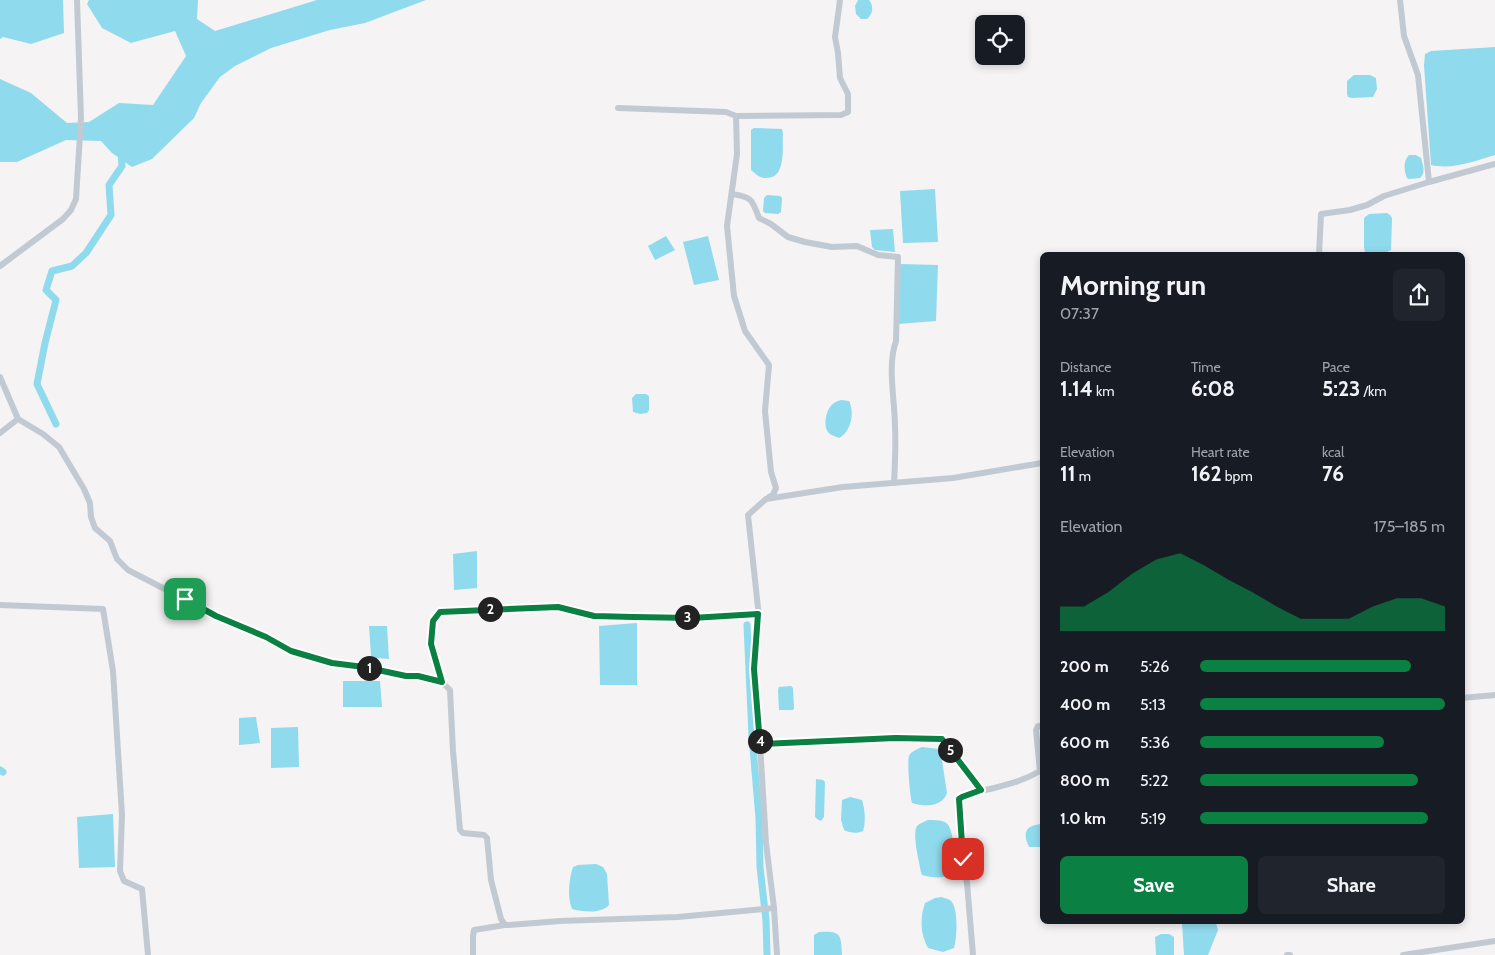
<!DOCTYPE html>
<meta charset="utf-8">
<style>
:root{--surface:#171b24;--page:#20242c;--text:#f1f3f6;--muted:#9ea1a6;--accent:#0b8043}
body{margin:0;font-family:Cabin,sans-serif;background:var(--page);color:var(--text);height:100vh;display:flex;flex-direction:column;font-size:19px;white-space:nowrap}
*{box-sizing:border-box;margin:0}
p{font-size:16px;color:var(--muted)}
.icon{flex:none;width:28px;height:28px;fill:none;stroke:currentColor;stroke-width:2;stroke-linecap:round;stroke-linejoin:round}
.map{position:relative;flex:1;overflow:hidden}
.drawer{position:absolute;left:1040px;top:252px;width:425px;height:672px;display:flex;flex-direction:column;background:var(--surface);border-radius:8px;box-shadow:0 2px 8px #0003}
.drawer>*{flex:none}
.fabs{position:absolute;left:975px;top:15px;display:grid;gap:10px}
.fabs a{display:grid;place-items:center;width:50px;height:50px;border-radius:8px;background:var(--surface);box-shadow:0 2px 8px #0003;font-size:25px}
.pin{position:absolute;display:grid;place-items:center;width:42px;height:42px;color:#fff;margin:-21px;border-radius:10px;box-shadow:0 2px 8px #0006}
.km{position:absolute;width:25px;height:25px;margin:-12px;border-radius:50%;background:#222;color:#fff;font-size:14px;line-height:25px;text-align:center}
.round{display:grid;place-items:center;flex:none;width:52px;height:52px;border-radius:8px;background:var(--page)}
.headline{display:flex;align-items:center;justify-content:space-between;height:85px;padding:0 20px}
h1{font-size:28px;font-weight:700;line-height:38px}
.figures{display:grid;grid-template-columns:repeat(3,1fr);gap:8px;height:85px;padding:5px 20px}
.figures div{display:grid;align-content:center}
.figures b{font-size:21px;font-weight:700}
.figures small{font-size:14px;font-weight:400}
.figures p{font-size:14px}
.chart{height:140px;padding:10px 20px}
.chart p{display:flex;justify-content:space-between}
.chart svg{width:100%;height:90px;margin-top:5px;fill:var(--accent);opacity:.7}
.button{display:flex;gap:10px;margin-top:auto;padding:10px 20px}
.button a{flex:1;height:58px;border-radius:8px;background:var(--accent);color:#fff;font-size:20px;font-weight:700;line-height:58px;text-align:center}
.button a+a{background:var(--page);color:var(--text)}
ul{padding:0 20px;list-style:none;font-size:16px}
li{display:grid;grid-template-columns:80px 60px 1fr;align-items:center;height:38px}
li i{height:12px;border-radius:6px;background:var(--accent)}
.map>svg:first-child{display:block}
.water{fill:#90daee}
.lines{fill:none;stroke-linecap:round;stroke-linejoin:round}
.canal{stroke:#90daee;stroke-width:7}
.street{stroke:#c1cad2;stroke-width:6}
.route-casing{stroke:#fff;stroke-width:10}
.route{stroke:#0b8043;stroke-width:6}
</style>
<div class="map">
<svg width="1495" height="955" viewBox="0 0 1495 955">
<rect width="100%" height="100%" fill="#f5f3f3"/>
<g class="water">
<path d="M0 0H63L64 33 31 44 3 37 0 39Z"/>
<path d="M89 0H198L197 19 215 31 317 0H426L365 23 330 30 271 48 235 66 220 77 201 103 194 118 152 159 132 167 112 153 101 141 66 140 17 162H0V79L31 93 67 123 89 122 119 103 153 105 186 56 175 31 131 43 102 28 87 4Z"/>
<path d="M858 0H869C874 6 873 14 867 19H861L856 14 855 6Z"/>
<path d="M1495 47V155C1475 161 1452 170 1431 165L1424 65 1425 54 1431 51Z"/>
<path d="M1354 75H1370L1376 78 1377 89 1373 97 1352 98 1348 97 1347 94V81Z"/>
<path d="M754 128 782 129 783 133C782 145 786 172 772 177 762 180 758 176 751 170V130Z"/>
<path d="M1409 155H1416L1421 158C1423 165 1426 173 1420 178L1409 179 1407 178C1404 170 1403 161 1409 155Z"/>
<path d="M935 189 938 242 903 243 900 191Z"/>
<path d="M767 195 780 196 782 198 781 212 778 214 765 213 763 211 764 198Z"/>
<path d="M1387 213 1390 215 1392 218 1391 250 1383 254 1365 253 1364 247V218L1369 214Z"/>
<path d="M893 229 895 252 875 250 872 247 870 230Z"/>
<path d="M666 236 675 250 655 260 648 246Z"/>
<path d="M708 236 719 280 694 285 683 242Z"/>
<path d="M900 264 938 265 936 321 898 324Z"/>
<path d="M636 394H646L649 396V410L647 413 640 414 633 412 632 398Z"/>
<path d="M841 400 849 401C855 413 851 432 839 438 835 436 830 435 828 432 823 425 826 409 833 404 833 403 840 400 841 400Z"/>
<path d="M477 551V588L454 590 453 554Z"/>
<path d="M637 623V685H600L599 626Z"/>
<path d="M369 626H387L389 659 376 658 371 656Z"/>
<path d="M343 681H380L382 707H343Z"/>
<path d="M791 686 793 688 794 708 793 710H779L778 690 779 687Z"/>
<path d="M256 717 260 743 239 745V718Z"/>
<path d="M298 727 299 767 271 768V728Z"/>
<path d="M922 747 939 749 941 754 947 793C942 807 925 807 912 803 910 795 907 763 909 756 911 751 918 749 922 747Z"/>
<path d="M816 779 823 780 825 782 824 817 821 821 817 819 815 817Z"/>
<path d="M850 797 862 800C865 810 866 822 863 831 857 834 850 833 844 830L841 820 842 800Z"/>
<path d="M113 814 115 867 79 868 77 817Z"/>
<path d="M928 820C933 820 940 820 945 822 955 827 954 859 955 870 947 880 934 878 922 875L921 872C919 861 912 834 917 826 920 823 924 822 928 820Z"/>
<path d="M1042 824V847H1029C1022 832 1026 825 1042 824Z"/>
<path d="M596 864 603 867 607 874 609 905C601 914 583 912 572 909 567 897 569 879 573 867L578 865Z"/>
<path d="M942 897C943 898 949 899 950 900 959 907 957 939 954 948L943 952 928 948C920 934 920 917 925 903L935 898Z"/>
<path d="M1216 923 1218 930 1208 955H1184L1182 923Z"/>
<path d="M819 932C841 931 841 934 842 955H814V935Z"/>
<path d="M1161 934H1169L1174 937V955H1156L1155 937Z"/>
</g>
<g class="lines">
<g class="canal">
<path d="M56 424 37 384 45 343 56 300 46 290 52 271 72 266 86 253 111 215 109 185 122 166 121 150"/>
<path d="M747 625 752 736 759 818 760 867 766 920 767 955"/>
<path d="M0 770 3 772"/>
</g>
<g class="street">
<path d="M1400 0 1404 36 1418 75 1429 182 1495 164"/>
<path d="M618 108 726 112 736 116 841 115 848 112V94L840 78 838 53 835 37 840 0"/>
<path d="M736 116 737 154 727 226 734 296 745 331 769 365 765 411 771 472 776 488 773 495 769 497"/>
<path d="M732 194C752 197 752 199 759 218L771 224 788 237 805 242 832 247 857 246 878 255 898 257 896 341C887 366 895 401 895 427 896 446 895 464 894 483"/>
<path d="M1319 255 1321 214 1350 210 1367 205 1384 196 1429 182"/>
<path d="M0 266 63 219 71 210 76 199 81 118 77 0"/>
<path d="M0 377 18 419 43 434 59 447 84 489 90 503 91 517 95 528 110 541 117 559 128 570 215 615 266 637 291 651 332 663 364 667 406 676H418L442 682 450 690 453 751 460 830 463 833 484 835 487 838 491 880 501 919 505 925H509L560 921 678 917 774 908 766 843 760 744 754 669 759 617 748 515 766 499 843 487 953 478 1042 463"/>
<path d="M0 433 18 419"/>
<path d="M0 605 103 609 113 671 122 815 120 871 124 881 142 889 148 955"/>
<path d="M442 682 431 644 433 621 440 612 558 607 594 616 633 617H692L759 615"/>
<path d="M1462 698 1495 695"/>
<path d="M760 744 895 738 942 739 981 790"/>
<path d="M774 908 777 955"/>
<path d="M473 955V936L474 930 505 925"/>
<path d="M973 955 967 883 963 859 959 799C968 792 982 791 994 788 1010 784 1025 780 1040 771L1036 730 1038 726H1042"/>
<path d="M1287 955H1290"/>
<path d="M1403 955 1495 941"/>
</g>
</g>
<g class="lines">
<defs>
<path id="route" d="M185 599 216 616 266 637 291 651 332 663 364 667 406 676H418L442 682 431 644 433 621 440 612 558 607 594 616 633 617 692 618 758 614 754 669 760 744 895 738 942 739 981 790 962 797 959 799 963 859"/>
</defs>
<use href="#route" class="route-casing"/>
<use href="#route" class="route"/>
</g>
</svg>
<div class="fabs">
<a><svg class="icon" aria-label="locate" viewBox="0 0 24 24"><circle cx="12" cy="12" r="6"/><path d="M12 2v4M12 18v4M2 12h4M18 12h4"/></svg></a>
</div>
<div class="pin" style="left:185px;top:599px;background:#1e9e55"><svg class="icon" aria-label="arrive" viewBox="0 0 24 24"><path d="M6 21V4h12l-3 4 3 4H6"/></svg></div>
<div class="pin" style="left:963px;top:859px;background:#d93025"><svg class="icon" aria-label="check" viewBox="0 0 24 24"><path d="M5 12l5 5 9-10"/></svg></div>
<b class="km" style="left:369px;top:668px">1</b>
<b class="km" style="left:490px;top:609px">2</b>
<b class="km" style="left:687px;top:617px">3</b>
<b class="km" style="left:760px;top:741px">4</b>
<b class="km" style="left:950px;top:750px">5</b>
<section class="drawer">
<div class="headline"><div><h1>Morning run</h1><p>07:37</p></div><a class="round"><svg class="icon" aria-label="share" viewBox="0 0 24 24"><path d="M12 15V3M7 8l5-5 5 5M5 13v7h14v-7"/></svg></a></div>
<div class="figures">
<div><p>Distance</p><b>1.14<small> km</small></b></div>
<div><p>Time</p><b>6:08</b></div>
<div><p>Pace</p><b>5:23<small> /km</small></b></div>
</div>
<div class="figures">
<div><p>Elevation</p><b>11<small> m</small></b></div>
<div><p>Heart rate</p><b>162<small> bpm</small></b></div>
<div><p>kcal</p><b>76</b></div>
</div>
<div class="chart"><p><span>Elevation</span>175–185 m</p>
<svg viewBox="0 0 160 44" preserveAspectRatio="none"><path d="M0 44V32L10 32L20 25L30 16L40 9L50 6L60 12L70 19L80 25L90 32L100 38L110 38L120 38L130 32L140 28L150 28L160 32V44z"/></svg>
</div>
<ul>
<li><b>200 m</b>5:26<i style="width:86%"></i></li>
<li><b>400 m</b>5:13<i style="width:100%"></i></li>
<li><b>600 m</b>5:36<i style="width:75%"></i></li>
<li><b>800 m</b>5:22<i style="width:89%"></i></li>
<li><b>1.0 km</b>5:19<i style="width:93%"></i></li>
</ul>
<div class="button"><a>Save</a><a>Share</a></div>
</section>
</div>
